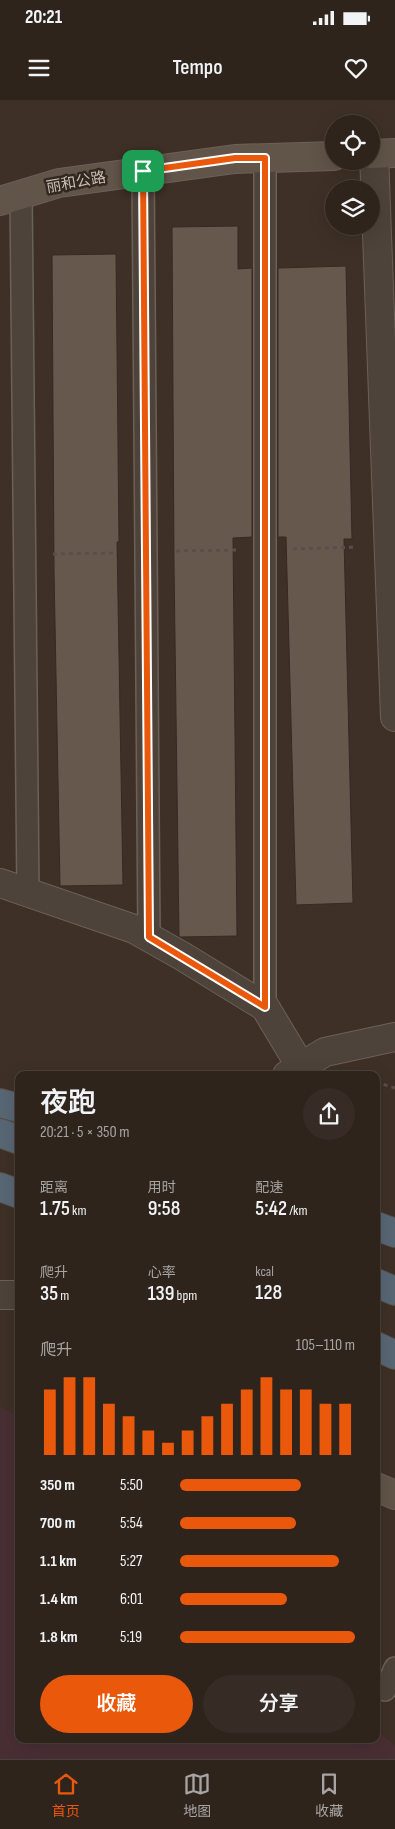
<!DOCTYPE html>
<html lang="zh">
<meta charset="utf-8">
<style>
:root{--surface:#2e241c;--page:#362c25;--text:#f1f3f6;--muted:#a7a4a3;--line:#49413b;--accent:#ea580c}
body{margin:0;font-family:"Sofia Sans Condensed","Noto Sans SC",sans-serif;background:var(--page);color:var(--text);height:100vh;display:flex;flex-direction:column;font-size:19px;white-space:nowrap}
*{box-sizing:border-box;margin:0}
p{font-size:16px;color:var(--muted)}
.icon{flex:none;width:28px;height:28px;fill:none;stroke:currentColor;stroke-width:2;stroke-linecap:round;stroke-linejoin:round}
.map{position:relative;flex:1;overflow:hidden}
.panel{position:absolute;left:15px;top:971px;width:365px;height:672px;display:flex;flex-direction:column;background:var(--surface);border-radius:10px;box-shadow:0 5px 20px #0002,0 0 0 1px var(--line)}
.panel>*{flex:none}
.controls{position:absolute;left:325px;top:15px;display:grid;gap:10px}
.controls a{display:grid;place-items:center;width:55px;height:55px;border-radius:50%;background:var(--surface);box-shadow:0 5px 20px #0002,0 0 0 1px var(--line);font-size:25px}
.pin{position:absolute;display:grid;place-items:center;width:42px;height:42px;color:#fff;margin:-21px;border-radius:10px;box-shadow:0 2px 8px #0006}
.round{display:grid;place-items:center;flex:none;width:52px;height:52px;border-radius:26px;background:var(--page)}
.overview{display:flex;align-items:center;justify-content:space-between;height:85px;padding:0 25px}
h1{font-size:28px;font-weight:600;line-height:38px}
.metrics{display:grid;grid-template-columns:repeat(3,1fr);gap:8px;height:85px;padding:5px 25px}
.metrics div{display:grid;align-content:center}
.metrics b{font-size:21px;font-weight:600}
.metrics small{font-size:14px;font-weight:400}
.metrics p{font-size:14px}
.chart{height:140px;padding:10px 25px}
.chart p{display:flex;justify-content:space-between}
.chart svg{width:100%;height:90px;margin-top:5px;stroke:var(--accent);stroke-width:6}
.action{display:flex;gap:10px;margin-top:auto;padding:10px 25px}
.action a{flex:1;height:58px;border-radius:30px;background:var(--accent);color:#fff;font-size:20px;font-weight:600;line-height:58px;text-align:center}
.action a+a{background:var(--page);color:var(--text)}
ul{padding:0 25px;list-style:none;font-size:16px}
li{display:grid;grid-template-columns:80px 60px 1fr;align-items:center;height:38px}
li i{height:12px;border-radius:6px;background:var(--accent)}
.status{display:flex;justify-content:space-between;align-items:center;height:35px;padding:0 25px;background:var(--surface);direction:ltr}
.status svg{height:14px;fill:currentColor}
header{display:flex;justify-content:space-between;align-items:center;height:65px;padding:0 25px;background:var(--surface);font-size:22px;font-weight:600}
.dock{display:flex;justify-content:space-around;align-items:center;height:70px;border-top:1px solid var(--line);background:var(--surface);font-size:14px;color:var(--muted)}
.dock a{display:grid;justify-items:center;gap:2px}
.dock .current{color:var(--accent)}
.map>svg:first-child{display:block}
.green{fill:#482f34}
.building{fill:#67584d;stroke:#352a21}
.lines{fill:none;stroke-linecap:round;stroke-linejoin:round}
.lane-casing{stroke:#6c6158;stroke-width:24}
.street-casing{stroke:#6c6158;stroke-width:30}
.secondary-casing{stroke:#6c6158;stroke-width:30}
.highway-casing{stroke:#594e45;stroke-width:30}
.path{stroke:#604b4c;stroke-width:3;stroke-dasharray:4 4;stroke-linecap:butt}
.lane{stroke:#4e433a;stroke-width:21}
.street{stroke:#4e433a;stroke-width:28}
.secondary{stroke:#615448;stroke-width:28}
.highway{stroke:#586774;stroke-width:28}
.route-casing{stroke:#fff;stroke-width:10}
.route{stroke:#ea580c;stroke-width:6}
.labels{text-anchor:middle;stroke-width:5;stroke-linejoin:round;paint-order:stroke}
.street-label{font-size:15px;fill:#c9bfb6;stroke:#33281f}
</style>
<div class="status"><b>20:21</b><svg viewBox="0 0 49 12"><path d="M0 12V9h3v3zM5 12V6h3v6zM10 12V3h3v9zM15 12V0h3v12zM26 1h20v11H26zM47 4h2v5h-2z"/></svg></div>
<header><svg class="icon" aria-label="menu" viewBox="0 0 24 24"><path d="M4 6h16M4 12h16M4 18h16"/></svg>Tempo<svg class="icon" aria-label="heart" viewBox="0 0 24 24"><path d="M12 20l-8-8c-3-5 5-10 8-4 3-6 11-1 8 4z"/></svg></header>
<div class="map">
<svg width="395" height="1659" viewBox="0 0 395 1659">
<rect width="100%" height="100%" fill="#3e3026"/>
<path class="green" d="M0 1307 19 1316V1640H376V1630L395 1645V1659H0Z"/>
<g class="building">
<path d="M238 126V169L252 168V437L233 438 237 836 179 837 174 464 172 127Z"/>
<path d="M116 154 119 442H117L123 785 60 786 54 470 52 155Z"/>
<path d="M346 166 352 439H344L353 803 296 805 286 437H278V168Z"/>
</g>
<g class="lines">
<defs>
<g id="lane">
<path d="M143 71 149 837"/>
<path d="M21 94 28 792"/>
<path d="M265 907V58"/>
<path d="M385 1590 395 1568"/>
</g>
<g id="street">
<path d="M374 54 395 617"/>
<path d="M0 783 134 829 182 856 265 907 301 967"/>
<path d="M287 975 325 952 395 937"/>
<path d="M0 1195H19"/>
</g>
<g id="secondary">
<path d="M371 54 395 53"/>
<path d="M0 101 59 83 235 59 334 56"/>
<path d="M376 1387 395 1395"/>
</g>
<g id="highway">
<path d="M0 1003 19 1008"/>
<path d="M0 1033 19 1040"/>
<path d="M0 1087 19 1094"/>
<path d="M376 1126 395 1133"/>
<path d="M376 1183 395 1191"/>
<path d="M376 1246 395 1255"/>
</g>
</defs>
<use href="#lane" class="lane-casing"/>
<use href="#street" class="street-casing"/>
<use href="#secondary" class="secondary-casing"/>
<use href="#highway" class="highway-casing"/>
<g class="path">
<path d="M293 449 357 447"/>
<path d="M176 451 237 450"/>
<path d="M53 454 117 453"/>
<path d="M376 982 395 988"/>
</g>
<use href="#lane" class="lane"/>
<use href="#street" class="street"/>
<use href="#secondary" class="secondary"/>
<use href="#highway" class="highway"/>
</g>
<g class="lines">
<defs>
<path id="route" d="M235 58H265V907L149 837 143 71Z"/>
</defs>
<use href="#route" class="route-casing"/>
<use href="#route" class="route"/>
</g>
<g class="labels">
<g class="street-label">
<text transform="translate(76 82) rotate(-10)" y="5">丽和公路</text>
</g>
</g>
</svg>
<div class="controls">
<a><svg class="icon" aria-label="locate" viewBox="0 0 24 24"><circle cx="12" cy="12" r="6"/><path d="M12 2v4M12 18v4M2 12h4M18 12h4"/></svg></a>
<a><svg class="icon" aria-label="layers" viewBox="0 0 24 24"><path d="M12 4l9 5-9 5-9-5zM3 14l9 5 9-5"/></svg></a>
</div>
<div class="pin" style="left:143px;top:71px;background:#1e9e55"><svg class="icon" aria-label="arrive" viewBox="0 0 24 24"><path d="M6 21V4h12l-3 4 3 4H6"/></svg></div>
<section class="panel">
<div class="overview"><div><h1>夜跑</h1><p>20:21 · 5 × 350 m</p></div><a class="round"><svg class="icon" aria-label="share" viewBox="0 0 24 24"><path d="M12 15V3M7 8l5-5 5 5M5 13v7h14v-7"/></svg></a></div>
<div class="metrics">
<div><p>距离</p><b>1.75<small> km</small></b></div>
<div><p>用时</p><b>9:58</b></div>
<div><p>配速</p><b>5:42<small> /km</small></b></div>
</div>
<div class="metrics">
<div><p>爬升</p><b>35<small> m</small></b></div>
<div><p>心率</p><b>139<small> bpm</small></b></div>
<div><p>kcal</p><b>128</b></div>
</div>
<div class="chart"><p><span>爬升</span>105–110 m</p>
<svg viewBox="0 0 160 44" preserveAspectRatio="none"><path d="M5 44V12M15 44V6M25 44V6M35 44V19M45 44V25M55 44V32M65 44V38M75 44V32M85 44V25M95 44V19M105 44V12M115 44V6M125 44V12M135 44V12M145 44V19M155 44V19"/></svg>
</div>
<ul>
<li><b>350 m</b>5:50<i style="width:69%"></i></li>
<li><b>700 m</b>5:54<i style="width:66%"></i></li>
<li><b>1.1 km</b>5:27<i style="width:91%"></i></li>
<li><b>1.4 km</b>6:01<i style="width:61%"></i></li>
<li><b>1.8 km</b>5:19<i style="width:100%"></i></li>
</ul>
<div class="action"><a>收藏</a><a>分享</a></div>
</section>
</div>
<nav class="dock">
<a class="current"><svg class="icon" aria-label="home" viewBox="0 0 24 24"><path d="M3 11l9-7 9 7M6 9v11h12V9"/></svg>首页</a>
<a><svg class="icon" aria-label="map" viewBox="0 0 24 24"><path d="M3 6l6-2 6 2 6-2v14l-6 2-6-2-6 2zM9 4v14M15 6v14"/></svg>地图</a>
<a><svg class="icon" aria-label="saved" viewBox="0 0 24 24"><path d="M7 4h10v16l-5-4-5 4z"/></svg>收藏</a>
</nav>
